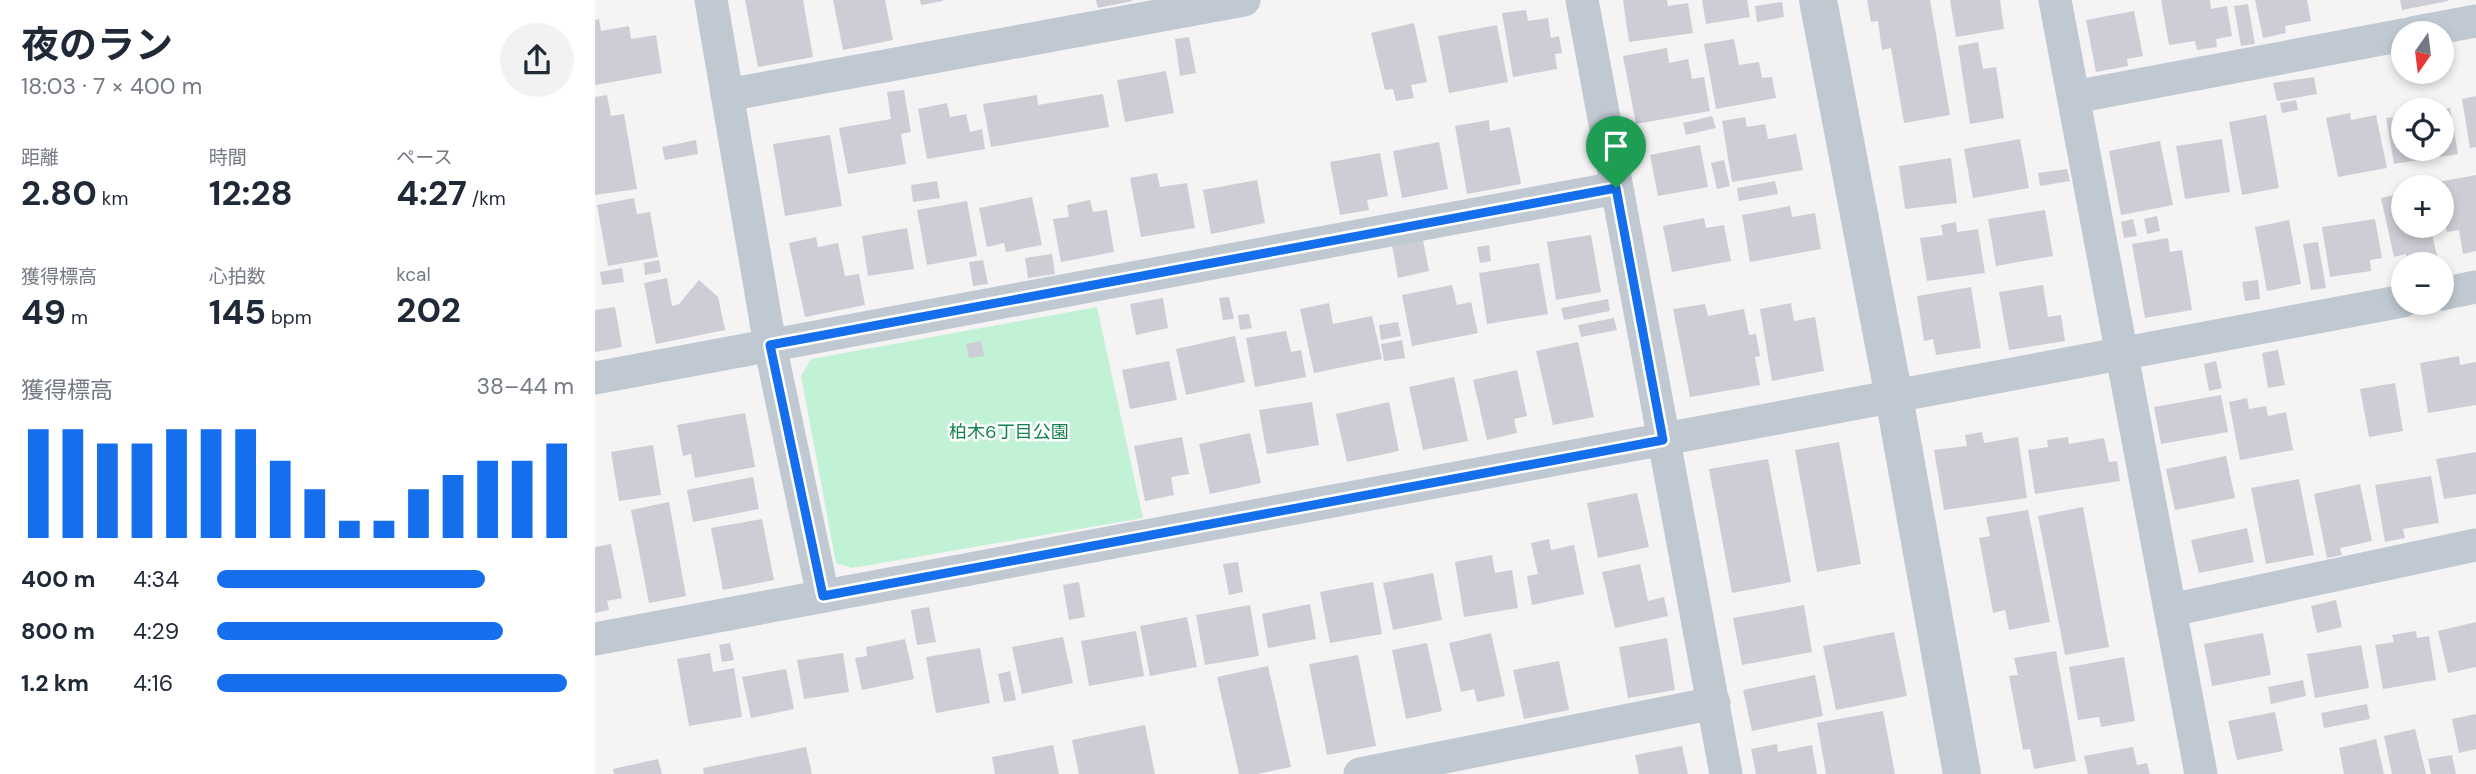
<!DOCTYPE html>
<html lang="ja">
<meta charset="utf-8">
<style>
:root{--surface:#fff;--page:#f2f2f3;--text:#1f2937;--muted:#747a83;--accent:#156eec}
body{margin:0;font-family:"DM Sans","Noto Sans JP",sans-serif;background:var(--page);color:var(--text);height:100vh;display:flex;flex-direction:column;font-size:26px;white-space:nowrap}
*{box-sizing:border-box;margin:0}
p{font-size:23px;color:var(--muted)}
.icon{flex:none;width:38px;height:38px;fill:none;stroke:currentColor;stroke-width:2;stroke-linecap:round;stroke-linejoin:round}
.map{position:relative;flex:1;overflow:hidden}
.details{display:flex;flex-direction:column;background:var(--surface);width:595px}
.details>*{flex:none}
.needle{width:46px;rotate:194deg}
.fabs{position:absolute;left:1796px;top:21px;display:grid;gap:14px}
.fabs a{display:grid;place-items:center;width:63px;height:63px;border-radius:50%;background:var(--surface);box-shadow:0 4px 10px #0003;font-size:35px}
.pin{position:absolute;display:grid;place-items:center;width:60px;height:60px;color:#fff;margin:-72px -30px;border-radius:50% 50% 50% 0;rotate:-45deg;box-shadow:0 0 7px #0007}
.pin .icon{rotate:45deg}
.round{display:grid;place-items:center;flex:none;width:74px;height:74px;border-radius:37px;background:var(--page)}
.headline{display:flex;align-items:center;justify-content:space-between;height:119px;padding:0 21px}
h1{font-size:38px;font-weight:700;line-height:52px}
.figures{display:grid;grid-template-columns:repeat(3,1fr);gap:10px;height:119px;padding:7px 21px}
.figures div{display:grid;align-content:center}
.figures b{font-size:35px;font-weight:700}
.figures small{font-size:19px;font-weight:400}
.figures p{font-size:19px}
.chart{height:196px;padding:14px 21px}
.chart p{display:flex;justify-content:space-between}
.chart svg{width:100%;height:126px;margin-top:7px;stroke:var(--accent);stroke-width:6}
ul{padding:0 21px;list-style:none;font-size:23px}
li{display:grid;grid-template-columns:112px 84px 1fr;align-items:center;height:52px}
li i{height:18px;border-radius:9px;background:var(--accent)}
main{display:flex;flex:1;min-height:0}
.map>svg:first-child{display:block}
.green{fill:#c1f2d5}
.building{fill:#cdced5}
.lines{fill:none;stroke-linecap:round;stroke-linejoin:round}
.minor{stroke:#c0c9d2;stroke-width:33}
.tertiary{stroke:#c0c9d2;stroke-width:38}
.route-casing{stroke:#fff;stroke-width:14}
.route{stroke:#156eec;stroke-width:9}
.labels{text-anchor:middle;stroke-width:5;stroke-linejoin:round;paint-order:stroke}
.park-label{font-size:18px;fill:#15824e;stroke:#fff}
</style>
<main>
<section class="details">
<div class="headline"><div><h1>夜のラン</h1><p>18:03 · 7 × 400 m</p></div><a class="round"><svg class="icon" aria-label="share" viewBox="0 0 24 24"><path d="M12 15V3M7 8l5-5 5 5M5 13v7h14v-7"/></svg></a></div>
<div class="figures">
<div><p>距離</p><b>2.80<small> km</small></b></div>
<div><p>時間</p><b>12:28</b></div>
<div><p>ペース</p><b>4:27<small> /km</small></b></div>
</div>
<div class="figures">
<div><p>獲得標高</p><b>49<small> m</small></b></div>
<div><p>心拍数</p><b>145<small> bpm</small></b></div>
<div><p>kcal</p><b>202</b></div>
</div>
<div class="chart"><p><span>獲得標高</span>38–44 m</p>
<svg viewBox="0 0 160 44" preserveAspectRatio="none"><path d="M5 44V6M15 44V6M25 44V11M35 44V11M45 44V6M55 44V6M65 44V6M75 44V17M85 44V27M95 44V38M105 44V38M115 44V27M125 44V22M135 44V17M145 44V17M155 44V11"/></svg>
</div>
<ul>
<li><b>400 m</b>4:34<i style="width:75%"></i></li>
<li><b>800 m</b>4:29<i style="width:80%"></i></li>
<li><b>1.2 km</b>4:16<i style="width:98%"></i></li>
</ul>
</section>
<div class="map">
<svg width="1881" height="774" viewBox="0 0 1881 774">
<rect width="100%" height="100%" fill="#f5f3f3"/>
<path class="green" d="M502 307 548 518 257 568 241 563 206 376 216 359Z"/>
<g class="building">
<path d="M150 0H208L218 57 163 67Z"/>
<path d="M238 0H290L298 40 248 50Z"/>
<path d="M325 0H348V1L326 5Z"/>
<path d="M501 0H537V1L503 8Z"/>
<path d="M1028 0H1072L1073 6 1093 3 1098 33 1034 42Z"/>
<path d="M1107 0H1152L1155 17 1111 24Z"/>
<path d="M1272 0H1335L1355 115 1309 123 1296 48 1287 50 1283 21 1276 22Z"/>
<path d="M1355 0H1405L1409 29 1361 37Z"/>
<path d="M1566 0H1615L1616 9 1632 6 1637 36 1621 39 1622 47 1602 50 1600 41 1574 45Z"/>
<path d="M1660 0H1712L1716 21 1690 26 1691 33 1668 38Z"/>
<path d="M1805 0H1853V1L1807 10Z"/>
<path d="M1187 2 1189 17 1162 22 1160 6Z"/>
<path d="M1653 4 1660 44 1646 46 1639 6Z"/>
<path d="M931 10 933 21 953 18 956 38 964 36 967 53 960 54 962 69 918 77 907 13Z"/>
<path d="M1539 11 1548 56 1532 59 1533 66 1501 72 1491 20Z"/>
<path d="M4 19 6 31 34 26 36 39 61 35 67 73 0 85V20Z"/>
<path d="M819 23 832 82 816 85 819 98 801 101 798 89 790 90 776 33Z"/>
<path d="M902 25 913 82 854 93 843 36Z"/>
<path d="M594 37 601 73 585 76 580 39Z"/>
<path d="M1139 39 1144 65 1164 62 1167 78 1177 77 1181 98 1121 109 1109 44Z"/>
<path d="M1383 42 1388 69 1401 67 1409 118 1375 124 1363 46Z"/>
<path d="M1072 48 1074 63 1093 59 1097 79 1109 77 1115 111 1041 124 1028 56Z"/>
<path d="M571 71 579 113 530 122 522 80Z"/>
<path d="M1719 77 1722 94 1682 101 1678 83Z"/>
<path d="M309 90 316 132 306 134 311 164 253 174 244 128 296 119 292 92Z"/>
<path d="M508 94 514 127 396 147 388 104 442 95 443 105Z"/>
<path d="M12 95 16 116 29 114 42 189 0 195V97Z"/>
<path d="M1881 96V147L1875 148 1867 99Z"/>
<path d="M1701 100 1703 110 1687 113 1685 103Z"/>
<path d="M352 103 355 117 371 114 375 132 387 129 390 149 332 159 323 109Z"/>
<path d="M1855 108 1863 154 1799 164 1791 118 1808 116V149H1846V110Z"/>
<path d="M1755 113 1756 120 1781 115 1792 168 1743 177 1731 118Z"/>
<path d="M1671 115 1684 188 1647 195 1634 122Z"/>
<path d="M1117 116 1121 128 1091 135 1088 123Z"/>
<path d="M1150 117 1152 127 1170 124 1173 139 1201 134 1208 170 1137 182 1127 121Z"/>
<path d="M894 120 895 131 915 127 926 184 872 194 860 126Z"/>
<path d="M235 135 247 206 190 216 178 144Z"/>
<path d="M1425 139 1434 188 1378 198 1369 149Z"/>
<path d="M1627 139 1635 192 1590 199 1581 146Z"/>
<path d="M101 140 103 154 70 160 67 147Z"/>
<path d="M1565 141 1578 205 1526 215 1514 151Z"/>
<path d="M844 142 853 189 807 198 798 151Z"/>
<path d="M1105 145 1113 187 1063 196 1055 155Z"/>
<path d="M785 153 793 196 772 200 774 210 745 215 735 162Z"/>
<path d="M1356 158 1362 203 1310 209 1304 166Z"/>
<path d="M1129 160 1135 186 1122 189 1116 163Z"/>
<path d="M1472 169 1475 181 1445 186 1443 173Z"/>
<path d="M562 173 565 187 592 183 600 228 546 237 535 178Z"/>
<path d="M1881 175V251L1868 254 1864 230 1852 232 1846 203V187H1843V182Z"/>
<path d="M662 180 670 223 616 234 608 190Z"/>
<path d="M342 181 345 198 318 202 316 185Z"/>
<path d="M1180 181 1183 194 1144 201 1142 188Z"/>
<path d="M1808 193V226H1835L1843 259 1813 264 1811 254 1799 257 1786 198Z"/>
<path d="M437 197 447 245 411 252 409 243 392 247 384 208Z"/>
<path d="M39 198 42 214 55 212 63 257 13 266 2 205Z"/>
<path d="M495 200 498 212 512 210 519 252 466 262 458 219 474 217 472 205Z"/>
<path d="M372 201 382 256 332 265 322 210Z"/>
<path d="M1195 206 1197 217 1220 213 1226 249 1155 262 1147 215Z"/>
<path d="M1450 210 1458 256 1401 266 1393 219Z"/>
<path d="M1562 216 1565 231 1552 234 1549 219Z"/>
<path d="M1109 218 1111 228 1129 225 1136 261 1077 272 1068 226Z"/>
<path d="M1538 219 1542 236 1529 238 1526 222Z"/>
<path d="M1780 219 1787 258 1775 260 1776 271 1735 277 1727 227Z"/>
<path d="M1694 220 1706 284 1672 291 1660 227Z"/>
<path d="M1361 222 1362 232 1383 229 1390 273 1332 281 1325 238 1348 235 1346 225Z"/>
<path d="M312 228 319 269 273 276 267 236Z"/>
<path d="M996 235 1006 292 961 300 952 242Z"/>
<path d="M221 237 223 247 243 243 250 276 264 274 270 305 210 317 194 243Z"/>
<path d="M1573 238 1575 252 1587 250 1597 310 1550 318 1537 244Z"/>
<path d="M828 240 834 271 803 278 797 245Z"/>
<path d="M1723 242 1731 288 1716 290 1708 244Z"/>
<path d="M894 245 896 261 885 263 882 247Z"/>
<path d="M457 254 460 274 433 278 430 258Z"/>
<path d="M64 260 66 272 50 275 49 263Z"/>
<path d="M388 260 393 284 378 286 374 262Z"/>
<path d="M944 263 953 314 892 324 884 273Z"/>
<path d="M27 268 29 282 7 285 5 272Z"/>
<path d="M72 278 77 306 84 304 104 280 123 297 130 330 61 344 49 283Z"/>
<path d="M1663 280 1665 299 1650 301 1647 282Z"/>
<path d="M857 285 862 305 876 302 883 333 817 346 807 295Z"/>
<path d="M1448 285 1453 317 1466 315 1470 341 1414 350 1404 292Z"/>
<path d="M1376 287 1386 348 1341 355 1338 339 1329 341 1322 296Z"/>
<path d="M634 297 639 319 628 320 624 298Z"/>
<path d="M568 298 573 328 541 335 535 304Z"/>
<path d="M1013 299 1015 311 969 320 966 308Z"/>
<path d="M734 303 738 324 777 316 787 359 719 373 705 309Z"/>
<path d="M1196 303 1199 321 1220 317 1229 371 1177 381 1165 309Z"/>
<path d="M1110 304 1113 316 1149 309 1154 335 1161 334 1165 356 1160 357 1165 385 1095 397 1078 309Z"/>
<path d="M20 307 27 347 0 352V310Z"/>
<path d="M654 314 657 328 645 330 643 315Z"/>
<path d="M1019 318 1022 330 986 337 983 325Z"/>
<path d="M803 322 806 336 786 340 784 325Z"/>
<path d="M691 331 696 352 706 350 711 377 660 387 651 338Z"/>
<path d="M640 336 650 382 591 395 581 349Z"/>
<path d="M807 340 810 358 789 361 786 344Z"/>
<path d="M386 341 389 356 374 358 371 344Z"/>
<path d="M983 342 999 417 958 425 941 351Z"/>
<path d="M1683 350 1690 385 1673 388 1667 353Z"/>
<path d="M1864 356 1865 365 1881 362V405L1833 413 1825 363Z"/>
<path d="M574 361 582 400 535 409 527 370Z"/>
<path d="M1621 361 1627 388 1614 391 1609 364Z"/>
<path d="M922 370 932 416 919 419 922 433 892 440 878 380Z"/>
<path d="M859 377 873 441 828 450 814 387Z"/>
<path d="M1800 383 1808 431 1774 437 1765 389Z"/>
<path d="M1626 395 1633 432 1566 444 1559 407Z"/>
<path d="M1652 398 1654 409 1671 406 1673 416 1691 412 1698 450 1645 460 1634 402Z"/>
<path d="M717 402 724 445 672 454 664 410Z"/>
<path d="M794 402 804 451 752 462 741 414Z"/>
<path d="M150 413 160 467 100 478 96 454 88 456 82 425Z"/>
<path d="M1387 432 1389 443 1423 437 1432 498 1349 510 1339 450 1372 446 1370 435Z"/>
<path d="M655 433 666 483 615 494 604 444Z"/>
<path d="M587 437 594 474 576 477 579 495 550 501 539 446Z"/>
<path d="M1473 437 1474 444 1509 438 1514 462 1522 461 1525 481 1440 494 1433 450 1453 447 1452 440Z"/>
<path d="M1244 442 1266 564 1222 572 1200 450Z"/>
<path d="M58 445 66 495 24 501 16 452Z"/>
<path d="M1881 452V494L1849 499 1841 459Z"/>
<path d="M1631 456 1640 498 1580 510 1571 469Z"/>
<path d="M1173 459 1196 582 1137 593 1114 469Z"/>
<path d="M1836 476 1844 523 1808 529 1810 538 1790 542 1780 485Z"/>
<path d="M158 477 164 509 98 522 92 490Z"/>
<path d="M1704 479 1719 555 1671 564 1656 488Z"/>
<path d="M1765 484 1777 541 1745 548 1747 555 1732 558 1719 494Z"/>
<path d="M1042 493 1054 547 1003 558 992 503Z"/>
<path d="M74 502 91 596 54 603 36 510Z"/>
<path d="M1488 507 1514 647 1470 655 1443 516Z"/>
<path d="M1433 510 1455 622 1414 630 1410 610 1398 613 1384 538 1395 536 1391 517Z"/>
<path d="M167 519 179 580 128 590 116 528Z"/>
<path d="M1652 528 1659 562 1604 573 1596 540Z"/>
<path d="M954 539 956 550 979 545 989 594 937 605 932 576 943 574 936 543Z"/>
<path d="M16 544 27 598 12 601 14 610 0 613V547Z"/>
<path d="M897 555 900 573 917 570 923 608 869 617 860 562Z"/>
<path d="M643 562 648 592 634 595 628 564Z"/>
<path d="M1045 564 1053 601 1069 597 1073 616 1020 628 1007 572Z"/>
<path d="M838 573 847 620 798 630 788 583Z"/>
<path d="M484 582 490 617 474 620 468 585Z"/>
<path d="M778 582 787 634 735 643 725 592Z"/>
<path d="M1741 600 1747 627 1722 633 1716 606Z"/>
<path d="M715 604 721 639 673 648 667 614Z"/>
<path d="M655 605 664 656 610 665 601 615Z"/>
<path d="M1209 605 1217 652 1147 665 1138 618Z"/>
<path d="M334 607 341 642 322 645 316 610Z"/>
<path d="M592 617 602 667 555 676 545 626Z"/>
<path d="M1881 622V667L1853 673 1843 631Z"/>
<path d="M541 631 549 676 494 686 486 641Z"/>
<path d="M1821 631 1822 638 1834 636 1841 680 1788 689 1780 645 1799 642 1797 635Z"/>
<path d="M1299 632 1312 696 1241 710 1228 646Z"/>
<path d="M896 633 910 696 882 702 879 689 866 692 854 643Z"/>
<path d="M1668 633 1676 675 1617 686 1609 644Z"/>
<path d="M468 637 478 683 427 694 417 647Z"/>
<path d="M1072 638 1080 690 1033 698 1024 647Z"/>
<path d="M310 639 319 679 267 690 260 658 272 656 271 647Z"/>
<path d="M135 643 139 660 127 662 124 645Z"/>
<path d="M832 643 847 711 811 719 797 650Z"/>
<path d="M1766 645 1774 688 1720 698 1712 654Z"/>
<path d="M385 648 395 703 341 713 331 657Z"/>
<path d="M1461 651 1481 761 1439 769 1435 749 1428 750 1414 676 1423 675 1419 658Z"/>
<path d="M115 653 118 672 139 668 147 717 94 726 82 659Z"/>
<path d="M248 653 254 692 209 699 202 660Z"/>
<path d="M763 655 781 746 732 755 714 664Z"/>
<path d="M1529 657 1540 721 1506 727 1504 717 1483 720 1474 667Z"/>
<path d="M964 661 974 710 929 719 918 670Z"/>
<path d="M673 666 696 767 662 774H644L622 677Z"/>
<path d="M191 669 199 709 156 718 147 677Z"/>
<path d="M415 671 421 700 409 702 403 674Z"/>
<path d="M1220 675 1228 716 1157 731 1148 690Z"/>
<path d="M1708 680 1711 696 1676 704 1673 687Z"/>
<path d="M1772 704 1775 719 1729 728 1726 713Z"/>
<path d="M1288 711 1300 774H1231L1222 723Z"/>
<path d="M1680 712 1688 751 1642 760 1633 721Z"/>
<path d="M1881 714V749L1864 753 1857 719Z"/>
<path d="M550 725 560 774H484L477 740Z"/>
<path d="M1820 729 1831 774H1797L1789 736Z"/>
<path d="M1781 739 1789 774H1749L1744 748Z"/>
<path d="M1182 744 1183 752 1217 745 1222 774H1161L1156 749Z"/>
<path d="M458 745 464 774H400L397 757Z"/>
<path d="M1087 746 1093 774H1044L1040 755Z"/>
<path d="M211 747 217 774H109L108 768Z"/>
<path d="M1538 747 1542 765 1552 763 1555 774H1493L1489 756Z"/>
<path d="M1857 755 1861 774H1836L1833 759Z"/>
<path d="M63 759 67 774H19L18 769Z"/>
</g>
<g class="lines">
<g class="minor">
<path d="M116 0 175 345 228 596"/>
<path d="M987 0 1131 774"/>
<path d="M1460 0 1606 774"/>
<path d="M1817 33 1881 21"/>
<path d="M132 95 649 0"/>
<path d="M1479 97 1808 35"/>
<path d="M1846 294 1881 287"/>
<path d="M0 378 1021 188"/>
<path d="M1576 610 1881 545"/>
<path d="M0 639 1808 301"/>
<path d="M765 774 1119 703"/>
</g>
<path class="tertiary" d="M1223 0 1299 397 1367 774"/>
</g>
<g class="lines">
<defs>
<path id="route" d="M1021 188 1068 440 228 596 175 345Z"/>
</defs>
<use href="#route" class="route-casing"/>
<use href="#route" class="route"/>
</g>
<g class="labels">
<g class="park-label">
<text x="414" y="438">柏木6丁目公園</text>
</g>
</g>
</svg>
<div class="fabs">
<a><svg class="needle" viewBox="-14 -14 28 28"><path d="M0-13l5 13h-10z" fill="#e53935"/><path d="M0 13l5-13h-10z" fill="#747a83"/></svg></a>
<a><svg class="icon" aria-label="locate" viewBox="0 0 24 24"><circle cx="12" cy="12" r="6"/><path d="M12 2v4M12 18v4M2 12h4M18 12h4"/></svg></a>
<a>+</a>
<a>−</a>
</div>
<div class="pin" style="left:1021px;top:188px;background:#1e9e55"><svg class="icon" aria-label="arrive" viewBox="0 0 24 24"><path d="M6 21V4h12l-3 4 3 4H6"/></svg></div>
</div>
</main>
